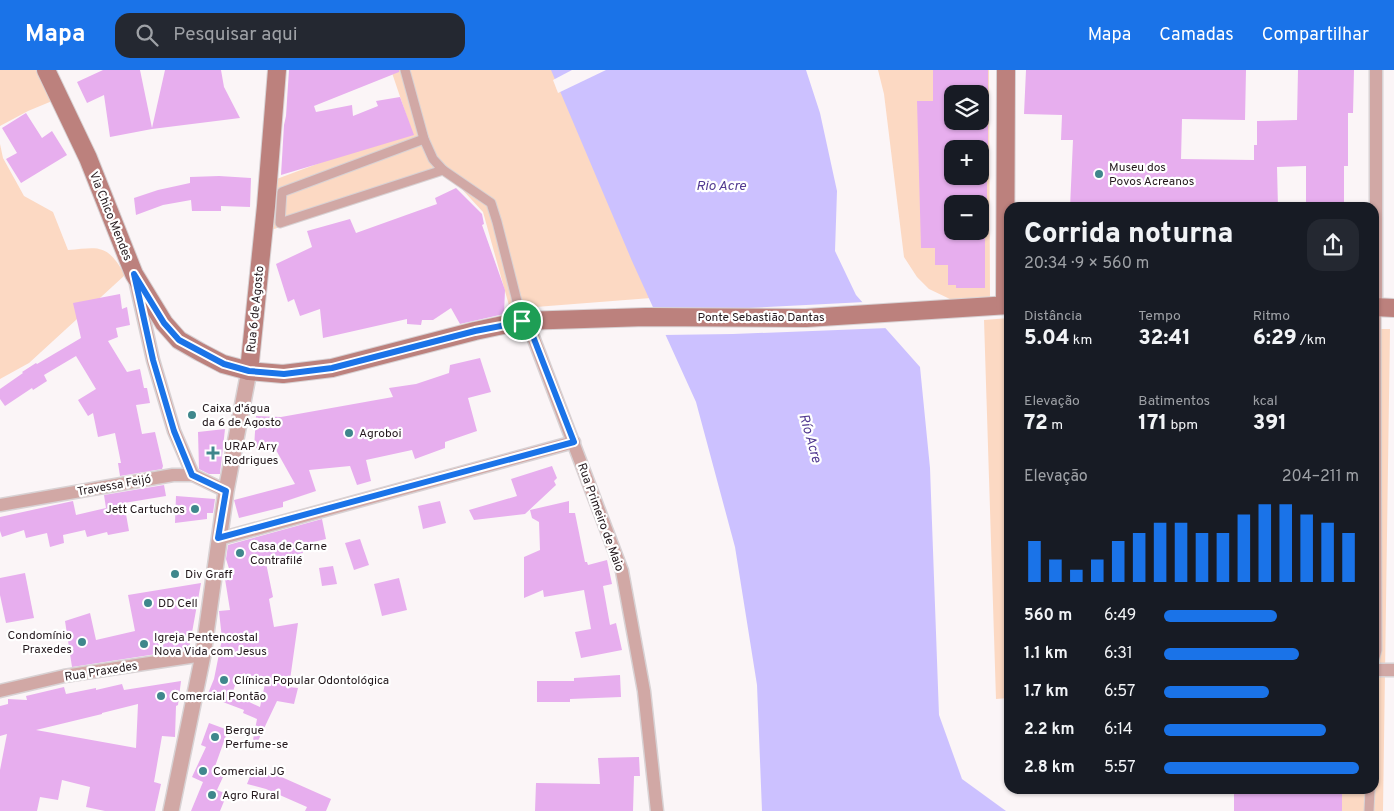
<!DOCTYPE html>
<html lang="pt">
<meta charset="utf-8">
<style>
:root{--surface:#171b24;--page:#242831;--text:#f1f3f6;--muted:#9ea1a6;--accent:#1a73e8}
body{margin:0;font-family:Overpass,sans-serif;background:var(--page);color:var(--text);height:100vh;display:flex;flex-direction:column;font-size:19px;white-space:nowrap}
*{box-sizing:border-box;margin:0}
p{font-size:16px;color:var(--muted)}
.icon{flex:none;width:28px;height:28px;fill:none;stroke:currentColor;stroke-width:2;stroke-linecap:round;stroke-linejoin:round}
.map{position:relative;flex:1;overflow:hidden}
.side{position:absolute;left:1004px;top:132px;width:375px;height:592px;display:flex;flex-direction:column;background:var(--surface);border-radius:15px;box-shadow:0 1px 4px #0004}
.side>*{flex:none}
.fabs{position:absolute;left:944px;top:15px;display:grid;gap:10px}
.fabs a{display:grid;place-items:center;width:45px;height:45px;border-radius:10px;background:var(--surface);box-shadow:0 1px 4px #0004;font-size:25px}
.pin{position:absolute;display:grid;place-items:center;width:42px;height:42px;color:#fff;margin:-21px;border:2px solid #fff;border-radius:50%;box-shadow:0 1px 5px #0007}
.round{display:grid;place-items:center;flex:none;width:52px;height:52px;border-radius:15px;background:var(--page)}
.overview{display:flex;align-items:center;justify-content:space-between;height:85px;padding:0 20px}
h1{font-size:28px;font-weight:800;line-height:38px}
.metrics{display:grid;grid-template-columns:repeat(3,1fr);gap:8px;height:85px;padding:5px 20px}
.metrics div{display:grid;align-content:center}
.metrics b{font-size:21px;font-weight:800}
.metrics small{font-size:14px;font-weight:400}
.metrics p{font-size:14px}
.chart{height:140px;padding:10px 20px}
.chart p{display:flex;justify-content:space-between}
.chart svg{width:100%;height:90px;margin-top:5px;stroke:var(--accent);stroke-width:6}
ul{padding:0 20px;list-style:none;font-size:16px}
li{display:grid;grid-template-columns:80px 60px 1fr;align-items:center;height:38px}
li i{height:12px;border-radius:6px;background:var(--accent)}
header{display:flex;align-items:center;gap:30px;box-sizing:border-box;height:70px;padding:0 25px;background:var(--accent);color:#fff}
header strong{font-size:24px}
nav{display:flex;gap:28px;margin-inline-start:auto;font-size:18px}
.search{width:350px;height:45px;background:var(--page);display:flex;align-items:center;gap:12px;box-sizing:border-box;padding:0 18px;border-radius:15px;color:var(--muted);font-size:19px}
.map>svg:first-child{display:block}
.green{fill:#fcd9c3;fill-rule:evenodd}
.water{fill:#ccc1ff}
.pier{fill:#fbf5f7}
.building{fill:#e7aeee;fill-rule:evenodd}
.lines{fill:none;stroke-linecap:round;stroke-linejoin:round}
.pedestrian-casing{stroke:#d8d2d4;stroke-width:11}
.minor-casing{stroke:#d8d2d4;stroke-width:15}
.tertiary-casing{stroke:#d8d2d4;stroke-width:18}
.secondary-casing{stroke:#d8d2d4;stroke-width:20}
.pedestrian{stroke:#d1a8a5;stroke-width:9}
.minor{stroke:#d1a8a5;stroke-width:12}
.tertiary{stroke:#d1a8a5;stroke-width:15}
.secondary{stroke:#bc817d;stroke-width:18}
.route-casing{stroke:#fff;stroke-width:10}
.route{stroke:#1a73e8;stroke-width:6}
.poi-dot{fill:#3f878c;stroke:#fff;stroke-width:2}
.labels{text-anchor:middle;stroke-width:4.5;stroke-linejoin:round;paint-order:stroke}
.poi-label{font-size:12px;fill:#23181c;stroke:#fff;text-anchor:start}
.street-label{font-size:12px;fill:#23181c;stroke:#fff}
.water-label{font-size:14px;font-style:italic;fill:#523a91;stroke:#fff}
</style>
<header>
<strong>Mapa</strong>
<div class="search"><svg class="icon" aria-label="search" viewBox="0 0 24 24"><circle cx="10" cy="10" r="6"/><path d="M15 15l6 6"/></svg>Pesquisar aqui</div>
<nav><a>Mapa</a><a>Camadas</a><a>Compartilhar</a></nav>
</header>
<div class="map">
<svg width="1394" height="741" viewBox="0 0 1394 741">
<rect width="100%" height="100%" fill="#fbf5f7"/>
<g class="green">
<path d="M0 0H40L57 29 28 41 0 56Z"/>
<path d="M391 0H557L651 228 510 239 483 142 447 103 271 160 274 110 411 59Z"/>
<path d="M878 0H989L990 229 952 230 929 219 917 207 904 187 884 24ZM952 24H980V51H952ZM952 79H980V106H952ZM952 134H980V161H952Z"/>
<path d="M0 74 3 88 24 126 53 142 68 180C101 177 107 174 125 205L29 293 0 309Z"/>
<path d="M1009 248V628L996 629 984 250Z"/>
<path d="M1374 259H1390L1383 741H1331L1332 720H1374Z"/>
</g>
<path class="water" d="M551 0H806L820 43 837 121 835 181 856 225 920 297 930 398 939 645 962 709 1006 741H762L757 615 735 477 696 332 632 191Z"/>
<g class="pier">
<path d="M572 0H606L558 23 553 10Z"/>
<path d="M865 232 888 258 733 264 663 265 650 238 729 239Z"/>
</g>
<g class="building">
<path d="M103 0H140L152 58 165 0H221L224 17 240 48 152 59 110 67 104 25 87 33 77 12Z"/>
<path d="M289 0H399V2L314 36 316 42 352 35 353 46 378 36 376 31 400 27 414 65 281 105 284 55 286 46Z"/>
<path d="M933 0H988V24H952V51H988V79H952V106H987V134H952V162H985V218H956V215H948V195H935V178H921L917 31H933Z"/>
<path d="M1026 0H1246L1245 50 1182 49 1181 89 1254 90V75H1257V51L1297 50 1298 0H1354L1353 43H1348V96H1344V138H1306V96L1277 97 1278 138H1070L1073 70H1061L1062 45 1024 44Z"/>
<path d="M26 43 42 68 52 61 67 85 21 113 6 89 17 83 2 58Z"/>
<path d="M219 106 251 108 250 137 221 136V141H192L191 130 163 135 136 145 134 128 158 120 190 113V107Z"/>
<path d="M456 118 482 144 484 154 482 155 505 220 504 244 460 254 451 238 433 250H422L421 255 407 254V249L323 268 320 239 300 246 294 229 288 232 276 194 312 177 307 161 350 149 356 163 437 134 435 128Z"/>
<path d="M120 224 122 239 127 237 130 255 116 258 118 267 108 271 127 302 140 299 144 318H147L150 333 136 335 142 364 155 362 163 396 162 399 120 406 118 393H121L115 363 98 367 93 343 88 346 78 330 96 319 76 286 44 305 47 311 33 320 32 318 5 336 0 329V319L23 303 22 302 36 293 37 294 81 268 73 233Z"/>
<path d="M480 288 491 322 468 328 477 361 445 372V378L415 389 412 380 366 390 371 411 357 415 350 396 309 400 316 421 283 432V437L239 448 234 430 295 414 276 380 254 378 256 346 281 347 393 327 389 318 416 314 449 303 450 295Z"/>
<path d="M225 359 220 404H209L199 399 198 362Z"/>
<path d="M552 396 557 408 554 411 556 415 525 444 474 450 469 440 517 426 511 409Z"/>
<path d="M164 415 166 426 124 433 129 461 108 465 107 462 87 467 85 460 63 465 64 473 50 477 47 463 26 468 24 460 2 467 0 461V447L73 431 76 445 106 438 104 425Z"/>
<path d="M176 426 215 429 213 443H207V449L175 453Z"/>
<path d="M440 431 446 453 423 459 418 436Z"/>
<path d="M569 431V443H575L585 492H587L588 495 607 490 612 514 603 516 610 555 616 553 622 580 581 588 575 562 591 559 584 520 544 527 543 520 524 528V487L540 480 539 452 532 448 530 440Z"/>
<path d="M322 449 326 469 301 475 303 483 266 493 273 527 269 529 274 557 298 553 289 617 298 618 294 634 277 631 258 671 253 670 257 649 243 643 244 640 207 626 214 609 222 569 219 541 230 540 225 509 232 508 226 489 228 475ZM239 604 266 609 260 637 232 624Z"/>
<path d="M360 469 369 495 354 500 345 473Z"/>
<path d="M333 496 337 514 322 516 319 498Z"/>
<path d="M25 503 34 548 6 553 0 525V508Z"/>
<path d="M399 508 407 540 382 546 374 514Z"/>
<path d="M201 513 189 579 72 597 65 551 90 543 96 570 135 561 128 525Z"/>
<path d="M620 605 621 627 570 629V632H537V611H574V608Z"/>
<path d="M181 611 178 635 176 636 175 667 162 666 154 712 161 714 155 741H105L86 737 90 717 62 710 58 730 40 727 37 741H0V700L7 664 0 666V636L8 634V629L27 630 26 626 64 617 66 624 96 618V620L122 614 124 620ZM138 634 136 678 36 660 102 644V643Z"/>
<path d="M209 653 228 660 213 702 223 707 217 720 227 724 220 741H191L203 712 192 707 206 677 201 675Z"/>
<path d="M639 687 640 706H634L633 741H535L536 713 600 714 598 688Z"/>
<path d="M253 699 276 707 277 705 331 729 326 741H305L307 737 266 719 247 714Z"/>
<rect x="1234" y="720" width="108" height="21"/>
</g>
<g class="lines">
<defs>
<g id="pedestrian">
<path d="M405 0 424 69 433 89 443 100 491 133 497 152 522 251"/>
<path d="M424 69 282 122 280 153 443 100"/>
<path d="M1374 591 1377 580 1376 237"/>
<path d="M1369 741 1370 720"/>
</g>
<g id="minor">
<path d="M1376 0V237"/>
<path d="M136 214 153 290 174 361 193 405"/>
<path d="M527 251 622 501 644 621 657 741"/>
<path d="M0 435 173 405H193L226 421"/>
<path d="M219 469 574 372"/>
<path d="M1374 600H1394"/>
<path d="M0 621 64 606 203 585"/>
</g>
<path id="tertiary" d="M171 741 203 585 226 421 249 301"/>
<g id="secondary">
<path d="M46 0 88 88 134 204 164 253 179 270 200 282 223 294 249 301 283 304 332 298 475 261 522 251 646 247 806 248 1009 235"/>
<path d="M1005 235 1006 0"/>
<path d="M1374 237 1394 238"/>
<path d="M249 301 266 136 277 0"/>
</g>
</defs>
<use href="#pedestrian" class="pedestrian-casing"/>
<use href="#minor" class="minor-casing"/>
<use href="#tertiary" class="tertiary-casing"/>
<use href="#secondary" class="secondary-casing"/>
<use href="#pedestrian" class="pedestrian"/>
<use href="#minor" class="minor"/>
<use href="#tertiary" class="tertiary"/>
<use href="#secondary" class="secondary"/>
</g>
<g class="lines">
<defs>
<path id="route" d="M134 204 164 253 179 270 224 294 249 301 284 304 332 298 475 261 527 251 574 372 218 468 226 421 192 405 174 361 153 290Z"/>
</defs>
<use href="#route" class="route-casing"/>
<use href="#route" class="route"/>
</g>
<g class="poi-dot">
<circle cx="1099" cy="104" r="5"/>
<circle cx="192" cy="345" r="5"/>
<circle cx="349" cy="363" r="5"/>
<path d="M210.5 375.5h5v5h5v5h-5v5h-5v-5h-5v-5h5z"/>
<circle cx="195" cy="439" r="5"/>
<circle cx="240" cy="483" r="5"/>
<circle cx="175" cy="504" r="5"/>
<circle cx="148" cy="533" r="5"/>
<circle cx="82" cy="572" r="5"/>
<circle cx="144" cy="574" r="5"/>
<circle cx="224" cy="610" r="5"/>
<circle cx="161" cy="626" r="5"/>
<circle cx="215" cy="667" r="5"/>
<circle cx="203" cy="701" r="5"/>
<circle cx="212" cy="725" r="5"/>
</g>
<g class="labels">
<g class="poi-label">
<text x="1109" y="101">Museu dos<tspan x="1109" dy="14">Povos Acreanos</tspan></text>
<text x="202" y="342">Caixa d'água<tspan x="202" dy="14">da 6 de Agosto</tspan></text>
<text x="359" y="367">Agroboi</text>
<text x="224" y="380">URAP Ary<tspan x="224" dy="14">Rodrigues</tspan></text>
<text x="185" y="443" text-anchor="end">Jett Cartuchos</text>
<text x="250" y="480">Casa de Carne<tspan x="250" dy="14">Contrafilé</tspan></text>
<text x="185" y="508">Div Graff</text>
<text x="158" y="537">DD Cell</text>
<text x="72" y="569" text-anchor="end">Condomínio<tspan x="72" dy="14">Praxedes</tspan></text>
<text x="154" y="571">Igreja Pentencostal<tspan x="154" dy="14">Nova Vida com Jesus</tspan></text>
<text x="234" y="614">Clínica Popular Odontológica</text>
<text x="171" y="630">Comercial Pontão</text>
<text x="225" y="664">Bergue<tspan x="225" dy="14">Perfume-se</tspan></text>
<text x="213" y="705">Comercial JG</text>
<text x="222" y="729">Agro Rural</text>
</g>
<g class="street-label">
<text transform="translate(111 146) rotate(68)" y="4">Via Chico Mendes</text>
<text transform="translate(255 239) rotate(-84)" y="4">Rua 6 de Agosto</text>
<text x="761" y="251">Ponte Sebastião Dantas</text>
<text transform="translate(114 415) rotate(-10)" y="4">Travessa Feijó</text>
<text transform="translate(601 447) rotate(70)" y="4">Rua Primeiro de Maio</text>
<text transform="translate(101 601) rotate(-9)" y="4">Rua Praxedes</text>
</g>
<g class="water-label">
<text x="721" y="120">Rio Acre</text>
<text transform="translate(811 368) rotate(74)" y="5">Río Acre</text>
</g>
</g>
</svg>
<div class="fabs">
<a><svg class="icon" aria-label="layers" viewBox="0 0 24 24"><path d="M12 4l9 5-9 5-9-5zM3 14l9 5 9-5"/></svg></a>
<a>+</a>
<a>−</a>
</div>
<div class="pin" style="left:522px;top:251px;background:#1e9e55"><svg class="icon" aria-label="arrive" viewBox="0 0 24 24"><path d="M6 21V4h12l-3 4 3 4H6"/></svg></div>
<section class="side">
<div class="overview"><div><h1>Corrida noturna</h1><p>20:34 · 9 × 560 m</p></div><a class="round"><svg class="icon" aria-label="share" viewBox="0 0 24 24"><path d="M12 15V3M7 8l5-5 5 5M5 13v7h14v-7"/></svg></a></div>
<div class="metrics">
<div><p>Distância</p><b>5.04<small> km</small></b></div>
<div><p>Tempo</p><b>32:41</b></div>
<div><p>Ritmo</p><b>6:29<small> /km</small></b></div>
</div>
<div class="metrics">
<div><p>Elevação</p><b>72<small> m</small></b></div>
<div><p>Batimentos</p><b>171<small> bpm</small></b></div>
<div><p>kcal</p><b>391</b></div>
</div>
<div class="chart"><p><span>Elevação</span>204–211 m</p>
<svg viewBox="0 0 160 44" preserveAspectRatio="none"><path d="M5 44V24M15 44V33M25 44V38M35 44V33M45 44V24M55 44V20M65 44V15M75 44V15M85 44V20M95 44V20M105 44V11M115 44V6M125 44V6M135 44V11M145 44V15M155 44V20"/></svg>
</div>
<ul>
<li><b>560 m</b>6:49<i style="width:58%"></i></li>
<li><b>1.1 km</b>6:31<i style="width:69%"></i></li>
<li><b>1.7 km</b>6:57<i style="width:54%"></i></li>
<li><b>2.2 km</b>6:14<i style="width:83%"></i></li>
<li><b>2.8 km</b>5:57<i style="width:100%"></i></li>
</ul>
</section>
</div>
